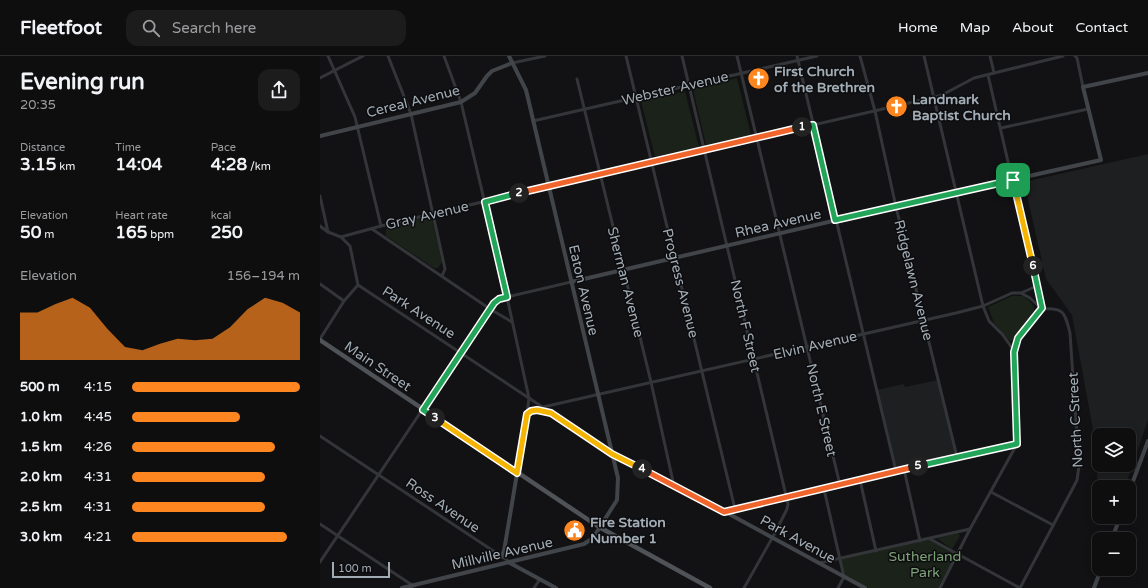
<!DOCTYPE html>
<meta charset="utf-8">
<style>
:root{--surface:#0e0e0f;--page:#1c1c1d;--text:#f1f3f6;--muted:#9b9c9e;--line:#2e2e2f;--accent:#fe8620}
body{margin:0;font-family:"Varela Round",sans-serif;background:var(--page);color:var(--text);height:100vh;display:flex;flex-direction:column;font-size:15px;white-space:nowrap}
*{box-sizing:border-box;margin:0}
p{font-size:13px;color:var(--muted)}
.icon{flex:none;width:22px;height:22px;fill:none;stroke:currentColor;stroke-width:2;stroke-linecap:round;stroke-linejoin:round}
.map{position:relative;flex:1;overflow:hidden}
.sheet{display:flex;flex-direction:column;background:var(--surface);width:320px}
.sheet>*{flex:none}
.fabs{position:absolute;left:772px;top:372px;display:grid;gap:8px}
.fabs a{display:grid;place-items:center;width:44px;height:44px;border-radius:8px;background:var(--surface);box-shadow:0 2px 10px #0003,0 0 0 1px var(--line);font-size:20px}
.scale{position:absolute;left:12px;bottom:10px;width:58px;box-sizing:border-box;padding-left:4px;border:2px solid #a2acb5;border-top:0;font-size:11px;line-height:14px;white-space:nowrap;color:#a2acb5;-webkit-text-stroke:3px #0d0d0f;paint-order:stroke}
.pin{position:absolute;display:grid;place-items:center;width:34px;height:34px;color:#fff;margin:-17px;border-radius:8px;box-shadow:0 2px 6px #0006}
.km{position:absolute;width:20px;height:20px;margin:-10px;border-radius:50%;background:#222;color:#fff;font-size:11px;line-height:20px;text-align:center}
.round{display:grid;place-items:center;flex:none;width:42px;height:42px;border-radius:12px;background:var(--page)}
.overview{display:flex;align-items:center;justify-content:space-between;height:68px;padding:0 20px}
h1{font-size:22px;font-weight:700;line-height:30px}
.figures{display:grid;grid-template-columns:repeat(3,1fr);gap:6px;height:68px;padding:4px 20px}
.figures div{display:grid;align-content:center}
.figures b{font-size:17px;font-weight:700}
.figures small{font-size:11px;font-weight:400}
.figures p{font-size:11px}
.chart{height:112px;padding:8px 20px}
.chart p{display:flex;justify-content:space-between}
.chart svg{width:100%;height:72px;margin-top:4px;fill:var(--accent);opacity:.7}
ul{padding:0 20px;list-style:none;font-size:13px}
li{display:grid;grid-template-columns:64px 48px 1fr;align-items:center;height:30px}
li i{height:10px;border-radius:5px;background:var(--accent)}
header{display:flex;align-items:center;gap:24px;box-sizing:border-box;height:56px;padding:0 20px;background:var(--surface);border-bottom:1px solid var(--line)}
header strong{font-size:19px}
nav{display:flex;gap:22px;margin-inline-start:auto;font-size:14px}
.search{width:280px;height:36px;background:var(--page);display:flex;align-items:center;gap:10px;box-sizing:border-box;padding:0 14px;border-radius:12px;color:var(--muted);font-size:15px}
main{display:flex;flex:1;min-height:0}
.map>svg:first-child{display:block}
.built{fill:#1e1f21;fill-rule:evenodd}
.green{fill:#1a221a}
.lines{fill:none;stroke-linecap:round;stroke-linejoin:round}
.street{stroke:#333539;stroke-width:3}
.secondary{stroke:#414549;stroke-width:4}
.primary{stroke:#4f5358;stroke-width:4.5}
.split-1-casing{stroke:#fff;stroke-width:8}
.split-2-casing{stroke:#fff;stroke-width:8}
.split-3-casing{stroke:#fff;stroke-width:8}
.split-4-casing{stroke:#fff;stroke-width:8}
.split-5-casing{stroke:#fff;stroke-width:8}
.split-6-casing{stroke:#fff;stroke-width:8}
.split-7-casing{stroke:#fff;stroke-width:8}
.split-1{stroke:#22a559;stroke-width:5}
.split-2{stroke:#f0652b;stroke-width:5}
.split-3{stroke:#22a559;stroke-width:5}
.split-4{stroke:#f5b400;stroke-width:5}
.split-5{stroke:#f0652b;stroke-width:5}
.split-6{stroke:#22a559;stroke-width:5}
.split-7{stroke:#f5b400;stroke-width:5}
.labels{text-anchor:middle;stroke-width:3;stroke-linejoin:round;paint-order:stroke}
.poi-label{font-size:14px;font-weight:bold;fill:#a2acb5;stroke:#0d0d0f;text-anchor:start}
.street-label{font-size:14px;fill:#a2acb5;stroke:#0d0d0f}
.park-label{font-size:14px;fill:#7ea278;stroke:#0d0d0f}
</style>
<header>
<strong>Fleetfoot</strong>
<div class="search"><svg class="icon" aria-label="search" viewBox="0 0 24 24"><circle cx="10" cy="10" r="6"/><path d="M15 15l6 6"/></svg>Search here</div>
<nav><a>Home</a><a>Map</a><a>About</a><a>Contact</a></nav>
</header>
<main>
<section class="sheet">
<div class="overview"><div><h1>Evening run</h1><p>20:35</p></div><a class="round"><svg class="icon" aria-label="share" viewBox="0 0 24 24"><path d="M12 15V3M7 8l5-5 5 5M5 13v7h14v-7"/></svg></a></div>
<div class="figures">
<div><p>Distance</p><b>3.15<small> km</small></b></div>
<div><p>Time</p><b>14:04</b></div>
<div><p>Pace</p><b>4:28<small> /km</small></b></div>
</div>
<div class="figures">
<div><p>Elevation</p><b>50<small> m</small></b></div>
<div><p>Heart rate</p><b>165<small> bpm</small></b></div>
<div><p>kcal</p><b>250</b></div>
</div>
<div class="chart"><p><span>Elevation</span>156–194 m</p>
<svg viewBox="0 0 160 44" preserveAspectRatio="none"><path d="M0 44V15L10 15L20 10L30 6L40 12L50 25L60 36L70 38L80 34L90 31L100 32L110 31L120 24L130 13L140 6L150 9L160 15V44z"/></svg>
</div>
<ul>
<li><b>500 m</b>4:15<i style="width:100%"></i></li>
<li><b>1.0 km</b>4:45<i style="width:64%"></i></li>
<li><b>1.5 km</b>4:26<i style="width:85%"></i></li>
<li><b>2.0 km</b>4:31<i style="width:79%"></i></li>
<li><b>2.5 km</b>4:31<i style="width:79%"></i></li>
<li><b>3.0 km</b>4:21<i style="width:92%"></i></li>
</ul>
</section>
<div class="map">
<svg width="828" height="532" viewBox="0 0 828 532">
<rect width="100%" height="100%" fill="#121214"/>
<g class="built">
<path d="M828 98V364L805 431H779V438L772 368 752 259 726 223 704 126ZM779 379H809V409H779Z"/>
<path d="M618 324 637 401 576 415 557 334 584 328 585 331Z"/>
</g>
<g class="green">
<path d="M417 22 431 79 386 89 373 33Z"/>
<path d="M365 35 379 91 335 101 321 45Z"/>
<path d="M107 161 112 163 122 206 118 212H114L66 180C65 176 65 174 69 170Z"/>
<path d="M692 240H703C707 243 713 247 714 252 716 259 697 277 693 284L690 285 674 267 668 251Z"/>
<path d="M638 477 640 480 632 493 618 483 619 482Z"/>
<path d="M609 483 637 497 620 532H545L524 521 520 502Z"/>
</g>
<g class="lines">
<g class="street">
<path d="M8 0 35 61 61 170"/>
<path d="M68 0 91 58 125 213 122 220"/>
<path d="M124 0 141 46 187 241 209 342 207 358"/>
<path d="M306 0 415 453"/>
<path d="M362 0 468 448 467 453 455 477 424 532"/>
<path d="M417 0 520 429"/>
<path d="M477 0 576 415"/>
<path d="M540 0 555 55 576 151 637 401"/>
<path d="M604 0 663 250 669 265 683 279 694 295"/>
<path d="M670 0 674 17"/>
<path d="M755 0 757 2 763 31"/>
<path d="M192 7 225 0"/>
<path d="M668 19 722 253"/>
<path d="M0 22 43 0"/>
<path d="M257 23 331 326 354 430"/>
<path d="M213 65 497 0"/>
<path d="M681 72 768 53"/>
<path d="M0 140 8 176"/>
<path d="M0 170 8 176 21 181 30 190 38 229 224 352"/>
<path d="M52 173 170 253 192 266"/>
<path d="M21 181 61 170 280 118 615 41 622 39 654 22 743 0"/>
<path d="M0 228 24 245"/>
<path d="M0 283 24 245 38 229"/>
<path d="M223 351 636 257 663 250 692 237H701L717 230"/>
<path d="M0 380 190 506"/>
<path d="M584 413 600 485"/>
<path d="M540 424 556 495"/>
<path d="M504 433 524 521 518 532"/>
<path d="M671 436 733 469"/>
<path d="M405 455 697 388"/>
<path d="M0 468 92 529V532"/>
<path d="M610 483 700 532"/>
<path d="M0 506 174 247 179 243 187 241 251 226"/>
<path d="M499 507 650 473"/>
<path d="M214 532 220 523"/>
<path d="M620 532 650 473 697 388 694 295 698 282 722 253"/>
<path d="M700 532 754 430 757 424 759 410 750 277C745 258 745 251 722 253L710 242 701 237"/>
</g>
<g class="secondary">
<path d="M0 80 141 46 155 37 167 20 172 15 192 7"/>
<path d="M251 226 637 136 781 104 763 31 828 17"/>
<path d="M809 436 828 385"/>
<path d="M792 483 800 461"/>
<path d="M181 501 184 495 207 358C215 352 222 354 231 357L293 398 387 446 545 532"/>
<path d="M190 507 236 532"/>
<path d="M82 532 264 488 273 482 297 444 298 422 206 34 189 0"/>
<path d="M774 532 781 513"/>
</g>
<path class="primary" d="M0 284 279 471 390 532"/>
</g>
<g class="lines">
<defs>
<path id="split-1" d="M482 71 493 69 515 164 693 124"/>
<path id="split-2" d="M199 137 482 71"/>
<path id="split-3" d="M115 362 103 354 174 247 179 243 187 241 165 146 199 137"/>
<path id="split-4" d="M115 362 197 417 207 358 211 355 217 354 231 357 292 398 322 413"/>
<path id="split-5" d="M322 413 404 456 598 410"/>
<path id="split-6" d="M598 410 697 388 694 296 698 282 722 252 713 210"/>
<path id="split-7" d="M693 124 713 210"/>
</defs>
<use href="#split-1" class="split-1-casing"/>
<use href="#split-2" class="split-2-casing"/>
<use href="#split-3" class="split-3-casing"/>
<use href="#split-4" class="split-4-casing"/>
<use href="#split-5" class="split-5-casing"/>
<use href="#split-6" class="split-6-casing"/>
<use href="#split-7" class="split-7-casing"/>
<use href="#split-1" class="split-1"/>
<use href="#split-2" class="split-2"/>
<use href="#split-3" class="split-3"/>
<use href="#split-4" class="split-4"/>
<use href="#split-5" class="split-5"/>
<use href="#split-6" class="split-6"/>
<use href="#split-7" class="split-7"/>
</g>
<defs>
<symbol id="church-disc" viewBox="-11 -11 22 22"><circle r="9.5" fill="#fe8620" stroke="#0d0d0f"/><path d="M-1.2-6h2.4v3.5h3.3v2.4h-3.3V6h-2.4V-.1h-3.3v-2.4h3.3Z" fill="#fff"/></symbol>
<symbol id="civic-disc" viewBox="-11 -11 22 22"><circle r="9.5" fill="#fe8620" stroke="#0d0d0f"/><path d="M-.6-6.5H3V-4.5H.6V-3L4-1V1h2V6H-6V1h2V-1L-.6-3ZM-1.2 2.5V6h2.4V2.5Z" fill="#fff"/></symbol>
</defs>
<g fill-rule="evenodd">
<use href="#church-disc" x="426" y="10" width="25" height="25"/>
<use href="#church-disc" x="564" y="38" width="25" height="25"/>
<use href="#civic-disc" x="242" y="462" width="25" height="25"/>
</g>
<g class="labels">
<g class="poi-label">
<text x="454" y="20">First Church<tspan x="454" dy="16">of the Brethren</tspan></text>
<text x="592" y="48">Landmark<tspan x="592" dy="16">Baptist Church</tspan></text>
<text x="270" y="471">Fire Station<tspan x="270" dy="16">Number 1</tspan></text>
</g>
<g class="street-label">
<text transform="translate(355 32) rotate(-13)" y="5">Webster Avenue</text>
<text transform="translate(93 45) rotate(-14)" y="5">Cereal Avenue</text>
<text transform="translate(107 159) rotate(-13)" y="5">Gray Avenue</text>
<text transform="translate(458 167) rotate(-13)" y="5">Rhea Avenue</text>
<text transform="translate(594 224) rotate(76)" y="5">Ridgelawn Avenue</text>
<text transform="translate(306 226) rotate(76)" y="5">Sherman Avenue</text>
<text transform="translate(361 227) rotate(76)" y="5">Progress Avenue</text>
<text transform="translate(264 234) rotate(77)" y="5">Eaton Avenue</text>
<text transform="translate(99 256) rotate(33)" y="5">Park Avenue</text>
<text transform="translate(426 270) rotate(77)" y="5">North F Street</text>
<text transform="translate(495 289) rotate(-13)" y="5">Elvin Avenue</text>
<text transform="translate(58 310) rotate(34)" y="5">Main Street</text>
<text transform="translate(502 354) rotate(77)" y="5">North E Street</text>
<text transform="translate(755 364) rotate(-93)" y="5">North C Street</text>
<text transform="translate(123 449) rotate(34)" y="5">Ross Avenue</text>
<text transform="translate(478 483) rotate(29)" y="5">Park Avenue</text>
<text transform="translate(182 497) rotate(-13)" y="5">Millville Avenue</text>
</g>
<g class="park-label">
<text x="605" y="505">Sutherland<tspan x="605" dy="16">Park</tspan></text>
</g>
</g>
</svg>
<div class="fabs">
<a><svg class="icon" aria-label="layers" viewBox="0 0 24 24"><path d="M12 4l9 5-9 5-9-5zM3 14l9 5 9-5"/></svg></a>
<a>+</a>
<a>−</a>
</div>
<div class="scale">100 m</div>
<div class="pin" style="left:693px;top:124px;background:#1e9e55"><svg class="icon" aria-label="arrive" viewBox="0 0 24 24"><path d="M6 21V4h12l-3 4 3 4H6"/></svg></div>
<b class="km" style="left:482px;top:71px">1</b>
<b class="km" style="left:199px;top:137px">2</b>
<b class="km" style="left:115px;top:362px">3</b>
<b class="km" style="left:322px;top:413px">4</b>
<b class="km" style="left:598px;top:410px">5</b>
<b class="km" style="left:713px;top:210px">6</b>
</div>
</main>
